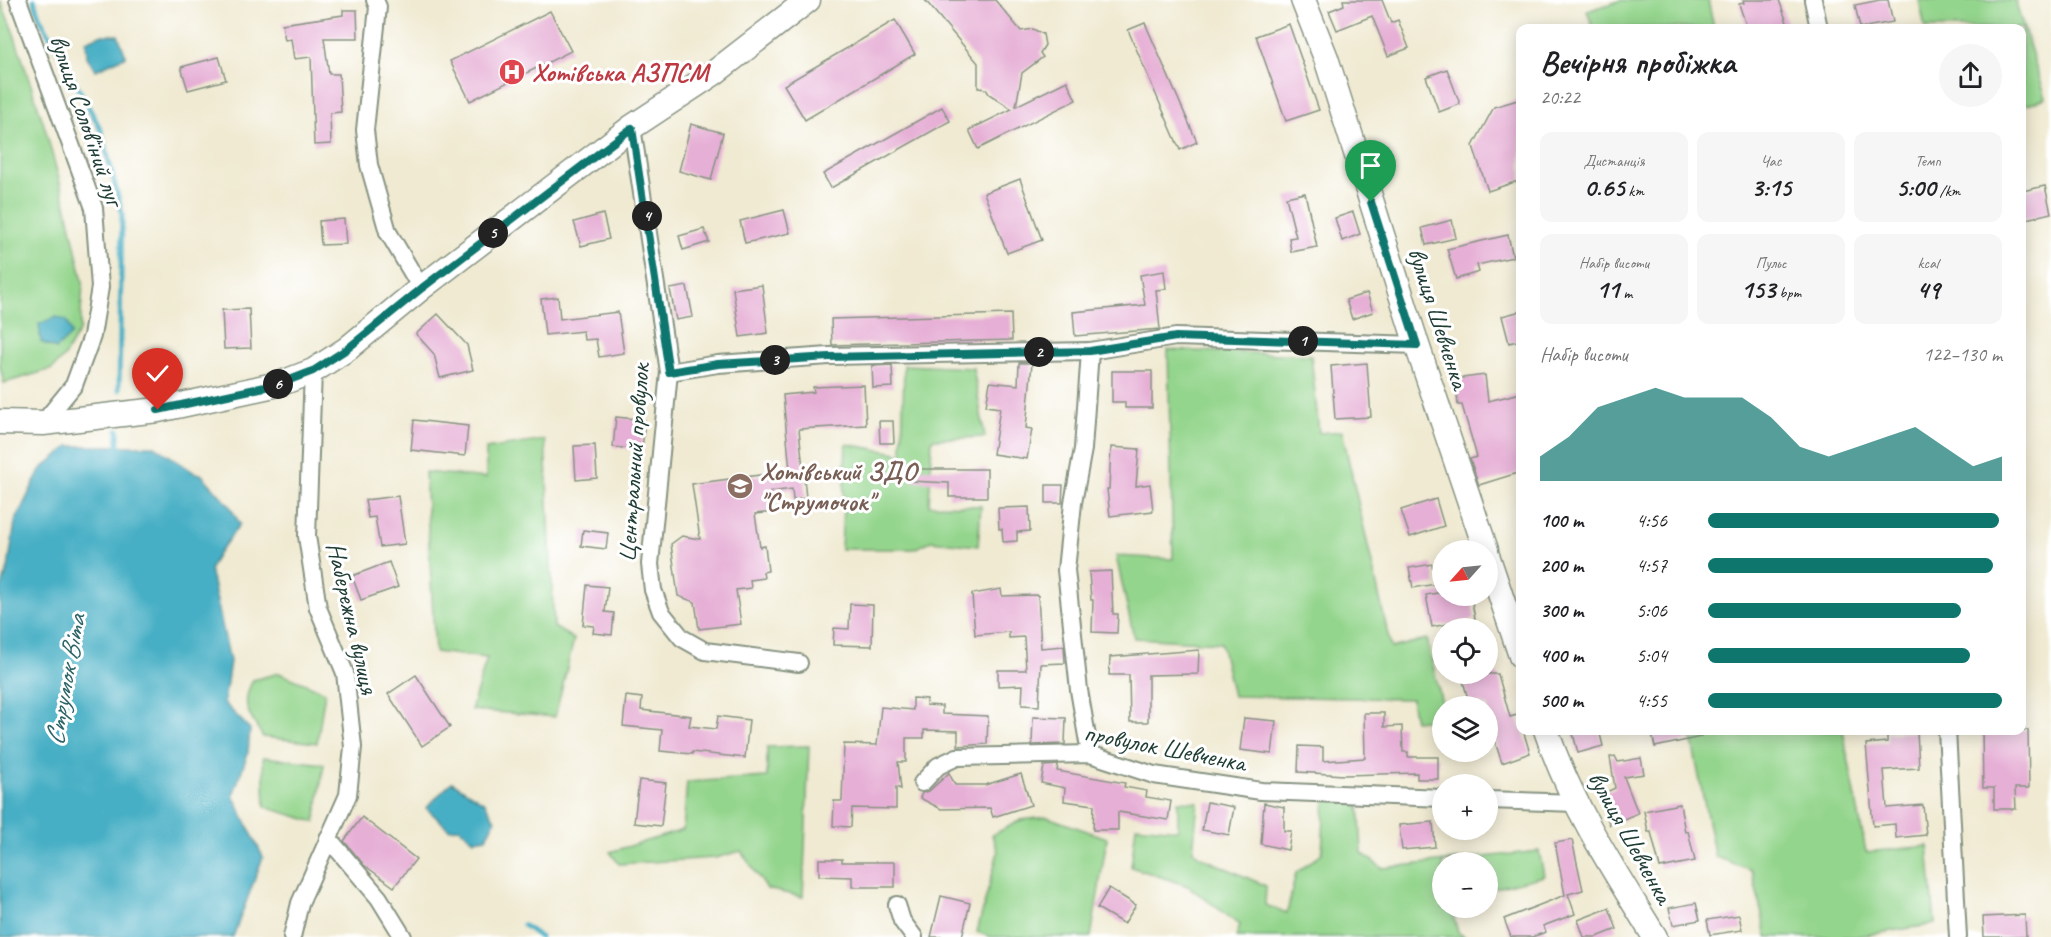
<!DOCTYPE html>
<html lang="uk">
<meta charset="utf-8">
<style>
:root{--surface:#fff;--page:#f6f6f6;--text:#202124;--muted:#757577;--accent:#0f766e}
body{margin:0;font-family:Caveat,sans-serif;background:var(--page);color:var(--text);height:100vh;display:flex;flex-direction:column;font-size:22px;white-space:nowrap}
*{box-sizing:border-box;margin:0}
p{font-size:20px;color:var(--muted)}
.icon{flex:none;width:33px;height:33px;fill:none;stroke:currentColor;stroke-width:2;stroke-linecap:round;stroke-linejoin:round}
.map{position:relative;flex:1;overflow:hidden}
.side{position:absolute;left:1516px;top:24px;width:510px;height:711px;display:flex;flex-direction:column;background:var(--surface);border-radius:12px;box-shadow:0 3px 15px #0003}
.side>*{flex:none}
.needle{width:39px;rotate:243deg}
.buttons{position:absolute;left:1432px;top:540px;display:grid;gap:12px}
.buttons a{display:grid;place-items:center;width:66px;height:66px;border-radius:50%;background:var(--surface);box-shadow:0 3px 15px #0003;font-size:30px}
.pin{position:absolute;display:grid;place-items:center;width:51px;height:51px;color:#fff;margin:-62px -26px;border-radius:50% 50% 50% 0;rotate:-45deg;box-shadow:0 0 6px #0007}
.pin .icon{rotate:45deg}
.km{position:absolute;width:30px;height:30px;margin:-15px;border-radius:50%;background:#222;color:#fff;font-size:16px;line-height:30px;text-align:center}
.round{display:grid;place-items:center;flex:none;width:63px;height:63px;border-radius:32px;background:var(--page)}
.overview{display:flex;align-items:center;justify-content:space-between;height:102px;padding:0 24px}
h1{font-size:33px;font-weight:700;line-height:45px}
.figures{display:grid;grid-template-columns:repeat(3,1fr);gap:9px;height:102px;padding:6px 24px}
.figures div{display:grid;align-content:center;border-radius:12px;background:var(--page);text-align:center}
.figures b{font-size:26px;font-weight:700}
.figures small{font-size:16px;font-weight:400}
.figures p{font-size:16px}
.chart{height:168px;padding:12px 24px}
.chart p{display:flex;justify-content:space-between}
.chart svg{width:100%;height:108px;margin-top:6px;fill:var(--accent);opacity:.7}
ul{padding:0 24px;list-style:none;font-size:20px}
li{display:grid;grid-template-columns:96px 72px 1fr;align-items:center;height:45px}
li i{height:15px;border-radius:8px;background:var(--accent)}
.map>svg:first-child{display:block}
.green{fill:#94d58d;stroke:#5a8960;stroke-width:1.5}
.water{fill:#46afc5;stroke:#32767c;stroke-width:1.5}
.lines{fill:none;stroke-linecap:round;stroke-linejoin:round}
.stream{stroke:#46afc5;stroke-width:5}
.building{fill:#e6afd5}
.street-casing{stroke:#889483;stroke-width:20}
.secondary-casing{stroke:#889483;stroke-width:27}
.street{stroke:#fff;stroke-width:16}
.secondary{stroke:#fff;stroke-width:24}
.route-casing{stroke:#fff;stroke-width:12}
.route{stroke:#0f766e;stroke-width:8}
.labels{text-anchor:middle;stroke-width:6;stroke-linejoin:round;paint-order:stroke}
.health-label{font-size:26px;font-weight:bold;fill:#be3a42;stroke:#fff;text-anchor:start}
.street-label{font-size:26px;fill:#1f3d34;stroke:#fff}
.education-label{font-size:26px;font-weight:bold;fill:#785e54;stroke:#fff;text-anchor:start}
.water-label{font-size:27px;font-style:italic;fill:#2d6567;stroke:#fff}
</style>
<div class="map">
<svg width="2051" height="937" viewBox="0 0 2051 937">
<rect width="100%" height="100%" fill="#fff"/>
<filter id="ink" filterUnits="userSpaceOnUse"><feTurbulence type="fractalNoise" baseFrequency=".0167" numOctaves="2"/><feDisplacementMap in="SourceGraphic" scale="12" xChannelSelector="R" yChannelSelector="G"/><feConvolveMatrix kernelMatrix="1 2 1 2 8 2 1 2 1" color-interpolation-filters="sRGB"/></filter>
<filter id="wash" filterUnits="userSpaceOnUse"><feTurbulence type="fractalNoise" baseFrequency=".008" numOctaves="4" result="noise"/><feDisplacementMap in="SourceGraphic" scale="24" xChannelSelector="R" yChannelSelector="G"/><feGaussianBlur stdDeviation="1.35" result="paint"/><feColorMatrix in="noise" values="0 0 0 0 0 0 0 0 0 0 0 0 0 0 0 0 0 1.4 0 .05"/><feComposite in="paint" operator="in"/></filter>
<g filter="url(#wash)">
<rect width="100%" height="100%" fill="#f0ead2"/>
<g class="green">
<path d="M0 0 13 31 45 128 66 205 83 282 80 329 64 357 52 369 4 383 0 367Z"/>
<path d="M1622 0H1708L1714 28H1593L1587 11Z"/>
<path d="M1919 0H2015L2046 98 2022 106V28H1925Z"/>
<path d="M1168 350 1311 355 1319 433 1342 431 1391 648 1427 639 1443 708V718L1415 721 1411 699 1233 696 1221 643 1134 638 1116 556 1173 559Z"/>
<path d="M904 365 973 368 985 437 932 439 929 505 981 506 978 546 931 541 914 549H841L846 444 902 454Z"/>
<path d="M545 440 554 627 574 639 555 717 471 710 487 658 435 652 425 472 486 478V449Z"/>
<path d="M279 673 325 692 317 743 263 737C250 715 239 706 253 680Z"/>
<path d="M1690 731H1843L1866 852 1928 846 1935 924 1854 937H1767L1752 870 1715 857Z"/>
<path d="M809 746 803 897 767 889 741 851 715 858 619 864 610 852 683 830 687 782 767 777V747Z"/>
<path d="M263 757 324 764 315 822 265 807Z"/>
<path d="M1325 799 1359 802 1362 853 1382 868 1539 851 1544 876 1488 890V862H1443V908H1451L1458 932 1465 937H1236L1240 925 1188 886 1131 867 1136 826 1178 830V801L1198 802 1193 851 1201 857 1266 886 1265 905 1287 913 1296 873 1322 853Z"/>
<path d="M1047 817 1107 838 1091 937H991L977 932 998 852 992 835 1021 820Z"/>
</g>
<g class="water">
<path d="M100 35H118L126 56 96 70 87 57 86 41Z"/>
<path d="M56 317 66 320 72 334 56 349 41 342 39 324Z"/>
<path d="M69 446H155L195 473 201 474 229 505 240 524 218 554 210 569 230 661 224 703 250 729 248 753 233 795 263 857 233 937H0V592L8 568 15 522 40 470Z"/>
<path d="M452 782 485 803 495 820 486 838 474 840 459 828 449 829 426 808Z"/>
</g>
<g class="lines">
<g class="stream">
<path d="M34 0 39 16 101 130 122 213 119 390"/>
<path d="M118 453V430"/>
<path d="M523 925 540 937"/>
</g>
</g>
<g id="blocks">
<g class="building">
<path d="M925 0H995L1021 31 1033 29 1043 34 1045 45 1040 53 1043 57 1022 73 1016 106 1067 81 1076 100 978 149 969 130 1012 109 989 94 986 89 978 88V63Z"/>
<path d="M1343 0H1382L1391 23 1398 20 1409 48 1388 56 1372 16 1337 30 1329 11 1344 5Z"/>
<path d="M1743 0H1779L1789 28H1747L1739 4 1744 3Z"/>
<path d="M1880 0H1888L1893 22 1860 28 1855 5Z"/>
<path d="M343 10H357L358 38H324L329 74H339L341 112 330 113 331 144 314 145 311 57 294 59 291 39 285 40 282 24 343 15Z"/>
<path d="M550 11 571 51 470 101 450 61Z"/>
<path d="M895 20 915 54 805 120 784 85Z"/>
<path d="M1145 23 1197 142 1180 150 1128 30Z"/>
<path d="M1289 24 1319 110 1286 121 1256 36Z"/>
<path d="M219 57 226 80 188 90 181 67Z"/>
<path d="M1447 69 1460 104 1439 112 1426 77Z"/>
<path d="M1521 99V180L1488 191 1473 146 1494 107Z"/>
<path d="M942 107 950 121 831 188 823 174Z"/>
<path d="M691 124 723 133 711 180 679 171Z"/>
<path d="M1020 179 1042 240 1007 253 984 193Z"/>
<path d="M2045 186 2051 213 2022 220V191Z"/>
<path d="M1305 193 1317 247 1291 252 1289 238 1296 237 1286 197Z"/>
<path d="M784 210 790 233 745 243 740 221Z"/>
<path d="M1353 212 1360 234 1342 241 1335 218Z"/>
<path d="M603 214 609 239 581 246 574 222Z"/>
<path d="M344 219 346 244 321 245 319 221Z"/>
<path d="M1452 220 1456 238 1426 245 1422 228Z"/>
<path d="M704 229 709 242 683 250 679 236Z"/>
<path d="M1508 235 1513 257 1477 265 1479 272 1456 279 1447 249Z"/>
<path d="M1164 271 1166 289 1156 290 1160 329 1075 336 1073 312 1145 305 1140 275Z"/>
<path d="M762 285 768 333 740 337 733 289Z"/>
<path d="M687 286 693 317 676 320 670 289Z"/>
<path d="M1367 293 1373 312 1352 319 1346 300Z"/>
<path d="M558 297 560 319 618 312 624 353 599 357 596 339 584 340 583 331 545 335 541 299Z"/>
<path d="M249 309 251 348 224 349 222 310Z"/>
<path d="M1521 311V340L1509 343 1502 316Z"/>
<path d="M438 314 467 345 473 370 440 378 434 354 416 334Z"/>
<path d="M1011 314 1012 340 832 345 831 319Z"/>
<path d="M1019 363H1032L1026 428 1032 429 1027 459 993 454 1000 408 986 406 990 382 1018 385Z"/>
<path d="M1367 363 1371 417 1335 419 1331 366Z"/>
<path d="M892 365 893 387 873 388 872 366Z"/>
<path d="M1112 371H1152V408H1125V402H1112Z"/>
<path d="M1485 375 1488 401 1521 393V472L1479 485 1470 459 1477 457 1462 405H1458L1455 379Z"/>
<path d="M864 385 866 425 799 429 806 498 793 500 792 489 770 492 773 512 755 514 760 547 765 546 768 571 763 572 764 578 750 580 751 588 736 590 741 624 699 629 695 602 678 596 671 544 682 536 700 539 692 484 790 471 783 395 814 392 813 387Z"/>
<path d="M616 417 645 420 642 450 613 447Z"/>
<path d="M414 420 468 426 465 456 411 450Z"/>
<path d="M879 421H893L894 443H880Z"/>
<path d="M595 445 597 478 576 480 574 446Z"/>
<path d="M1111 447 1139 449 1136 486 1150 484 1153 511 1110 516 1107 489H1109Z"/>
<path d="M912 469H987V497H949V483L911 481Z"/>
<path d="M1046 485H1063L1062 503H1046Z"/>
<path d="M398 496 405 544 380 547 375 517 368 518 365 500Z"/>
<path d="M1436 499 1444 526 1410 537 1401 510Z"/>
<path d="M1029 507 1030 531 1017 532V541L1003 542 1002 529H999L998 508Z"/>
<path d="M583 530 608 533 606 549 581 546Z"/>
<path d="M389 562 398 587 361 600 352 576Z"/>
<path d="M1432 564 1436 584 1413 588 1409 568Z"/>
<path d="M1111 571 1113 614H1118L1117 633 1092 632 1093 600H1091L1089 572Z"/>
<path d="M587 585 608 587 605 612 614 613 612 635 593 633 594 626 583 625Z"/>
<path d="M1001 589 1002 596 1038 595 1041 648 1064 646 1065 663 1041 664 1039 706 1022 705 1023 685 998 686V670H1026L1024 637 1009 638V632L975 635 972 594Z"/>
<path d="M1443 592V596H1471L1475 619 1432 627 1426 595Z"/>
<path d="M850 604 873 605 872 646 833 645 834 628 849 629Z"/>
<path d="M1199 650 1198 674 1148 675V722H1130L1129 675H1109L1110 657Z"/>
<path d="M1461 674H1498L1510 717 1517 715 1521 730H1523L1530 753 1502 763 1488 721V706H1483L1482 703 1470 706Z"/>
<path d="M416 675 450 727 422 746 388 694Z"/>
<path d="M626 696 642 698 641 710 691 716 689 726 716 729 718 716 749 720 745 758 692 752V754L660 751 662 730 623 726Z"/>
<path d="M913 698 927 699 926 705 942 706V714L988 716 987 744 958 746V731L924 730V738H906V762H898L901 789 896 787V809L852 808 851 827 833 826 834 801H842L844 744 877 745 881 707 913 710Z"/>
<path d="M1364 713H1384V727L1402 726 1403 752H1408V757H1438V779H1417V773L1344 775 1298 772 1299 746 1323 747V761L1365 758Z"/>
<path d="M1033 717 1066 718 1065 744 1032 745Z"/>
<path d="M1244 718 1276 721 1272 754 1240 750Z"/>
<path d="M1572 730H1599L1603 746 1578 753Z"/>
<path d="M1651 730H1700L1701 737 1655 747Z"/>
<path d="M1982 730H2028L2029 788H2015L2016 809H1994V788H1983Z"/>
<path d="M1917 732 1919 768 1884 770 1887 808 1923 805 1926 835 1896 838 1895 824 1873 826 1866 744 1887 742V734Z"/>
<path d="M1615 756 1618 762 1641 758 1644 774 1624 777 1638 813 1610 825 1598 796 1615 788 1610 757Z"/>
<path d="M1058 765 1057 771 1125 783 1124 787 1147 791 1146 797 1171 801 1168 820 1118 812V830H1093L1094 805 1064 801 1065 788 1041 783 1044 766Z"/>
<path d="M949 773 955 785H985L1021 774 1031 805 993 817 990 808 941 809 920 798 922 793 929 791Z"/>
<path d="M639 780 666 783 661 826 634 823Z"/>
<path d="M1207 802 1234 807 1229 835 1202 830Z"/>
<path d="M1264 803 1284 807V831H1291L1288 850 1261 844Z"/>
<path d="M1680 804 1685 832 1688 831 1695 861 1660 868 1651 832H1648L1644 811Z"/>
<path d="M362 817 416 859 394 887 364 865 344 841Z"/>
<path d="M1433 822 1435 847 1402 850 1399 825Z"/>
<path d="M1572 840 1583 890 1568 894 1575 914 1543 926 1546 932 1532 937H1511L1504 919 1565 895 1555 843Z"/>
<path d="M819 859H842V862H895V887H852V877L819 876Z"/>
<path d="M1109 888 1136 905 1124 924 1097 908Z"/>
<path d="M941 896 970 903 962 937H931Z"/>
<path d="M1696 903 1700 920 1673 925 1669 908Z"/>
<path d="M1609 908 1617 929 1597 937H1584L1578 920Z"/>
<path d="M1739 915 1742 930 1710 935 1707 920Z"/>
<path d="M2025 915 2026 937H1984L1983 917Z"/>
</g>
</g>
</g>
<g filter="url(#ink)">
<use href="#blocks" fill-opacity="0" stroke="#889483" stroke-width="1.5"/>
<g class="lines">
<defs>
<g id="street">
<path d="M18 0 94 208 100 287 92 336 74 385 43 423"/>
<path d="M375 0 378 7 365 130 369 165 388 232 421 288"/>
<path d="M1813 0 1819 28"/>
<path d="M632 127 669 372 650 564 653 590 661 612 682 638 705 651 799 663"/>
<path d="M669 372 718 364 829 356 1090 351 1176 337 1417 345"/>
<path d="M1947 730 1958 937"/>
<path d="M1090 754 1079 690 1066 570 1073 503 1083 449 1090 351"/>
<path d="M922 783 938 766 957 757 1090 754 1154 775 1261 791 1443 798"/>
<path d="M1488 800 1576 803"/>
<path d="M328 838 379 898 403 937"/>
<path d="M897 905 902 921 914 937"/>
<path d="M292 937 300 903 348 795 353 747 345 673 318 608 307 536 313 371"/>
</g>
<g id="secondary">
<path d="M1303 0 1326 58 1417 345 1486 550"/>
<path d="M0 422 43 423 158 410 279 384 313 371 347 349 421 288 632 127 714 73 808 0"/>
<path d="M1488 558 1521 656"/>
<path d="M1546 730C1571 805 1614 871 1655 937"/>
</g>
</defs>
<use href="#street" class="street-casing"/>
<use href="#secondary" class="secondary-casing"/>
<use href="#street" class="street"/>
<use href="#secondary" class="secondary"/>
</g>
</g>
<g class="lines" filter="url(#ink)">
<defs>
<path id="route" d="M158 410 279 384 313 371 347 349 422 288 632 128 669 372 718 364 829 357 1090 351 1176 337 1417 345 1371 202"/>
</defs>
<use href="#route" class="route-casing"/>
<use href="#route" class="route"/>
</g>
<defs>
<symbol id="hospital-disc" viewBox="-11 -11 22 22"><circle r="9.5" fill="#e0444e" stroke="#fff"/><path d="M-5-5h3v3.5h4V-5h3V5h-3V1.5h-4V5h-3Z" fill="#fff"/></symbol>
<symbol id="school-disc" viewBox="-11 -11 22 22"><circle r="9.5" fill="#8d6e63" stroke="#fff"/><path d="M0-5L7-2L0 1L-7-2ZM-4 1L0 2.5L4 1V4Q0 6-4 4Z" fill="#fff"/></symbol>
</defs>
<g fill-rule="evenodd">
<use href="#hospital-disc" x="497" y="57" width="30" height="30"/>
<use href="#school-disc" x="725" y="471" width="30" height="30"/>
</g>
<g class="labels">
<g class="health-label">
<text x="532" y="81">Хотівська АЗПСМ</text>
</g>
<g class="street-label">
<text transform="translate(87 120) rotate(71)" y="9">вулиця Солов'їний луг</text>
<text transform="translate(1439 318) rotate(72)" y="9">вулиця Шевченка</text>
<text transform="translate(633 463) rotate(-86)" y="9">Центральний провулок</text>
<text transform="translate(353 618) rotate(77)" y="9">Набережна вулиця</text>
<text transform="translate(1165 747) rotate(11)" y="9">провулок Шевченка</text>
<text transform="translate(1631 837) rotate(61)" y="9">вулиця Шевченка</text>
</g>
<g class="education-label">
<text x="760" y="480">Хотівський ЗДО<tspan x="760" dy="30">"Струмочок"</tspan></text>
</g>
<g class="water-label">
<text transform="translate(65 680) rotate(-80)" y="9">Струмок Віта</text>
</g>
</g>
</svg>
<div class="buttons">
<a><svg class="needle" viewBox="-14 -14 28 28"><path d="M0-13l5 13h-10z" fill="#e53935"/><path d="M0 13l5-13h-10z" fill="#757577"/></svg></a>
<a><svg class="icon" aria-label="locate" viewBox="0 0 24 24"><circle cx="12" cy="12" r="6"/><path d="M12 2v4M12 18v4M2 12h4M18 12h4"/></svg></a>
<a><svg class="icon" aria-label="layers" viewBox="0 0 24 24"><path d="M12 4l9 5-9 5-9-5zM3 14l9 5 9-5"/></svg></a>
<a>+</a>
<a>−</a>
</div>
<div class="pin" style="left:1371px;top:202px;background:#1e9e55"><svg class="icon" aria-label="arrive" viewBox="0 0 24 24"><path d="M6 21V4h12l-3 4 3 4H6"/></svg></div>
<div class="pin" style="left:158px;top:410px;background:#d93025"><svg class="icon" aria-label="check" viewBox="0 0 24 24"><path d="M5 12l5 5 9-10"/></svg></div>
<b class="km" style="left:1303px;top:341px">1</b>
<b class="km" style="left:1039px;top:352px">2</b>
<b class="km" style="left:775px;top:360px">3</b>
<b class="km" style="left:647px;top:216px">4</b>
<b class="km" style="left:493px;top:233px">5</b>
<b class="km" style="left:278px;top:384px">6</b>
<section class="side">
<div class="overview"><div><h1>Вечірня пробіжка</h1><p>20:22</p></div><a class="round"><svg class="icon" aria-label="share" viewBox="0 0 24 24"><path d="M12 15V3M7 8l5-5 5 5M5 13v7h14v-7"/></svg></a></div>
<div class="figures">
<div><p>Дистанція</p><b>0.65<small> km</small></b></div>
<div><p>Час</p><b>3:15</b></div>
<div><p>Темп</p><b>5:00<small> /km</small></b></div>
</div>
<div class="figures">
<div><p>Набір висоти</p><b>11<small> m</small></b></div>
<div><p>Пульс</p><b>153<small> bpm</small></b></div>
<div><p>kcal</p><b>49</b></div>
</div>
<div class="chart"><p><span>Набір висоти</span>122–130 m</p>
<svg viewBox="0 0 160 44" preserveAspectRatio="none"><path d="M0 44V34L10 26L20 14L30 10L40 6L50 10L60 10L70 10L80 18L90 30L100 34L110 30L120 26L130 22L140 30L150 38L160 34V44z"/></svg>
</div>
<ul>
<li><b>100 m</b>4:56<i style="width:99%"></i></li>
<li><b>200 m</b>4:57<i style="width:97%"></i></li>
<li><b>300 m</b>5:06<i style="width:86%"></i></li>
<li><b>400 m</b>5:04<i style="width:89%"></i></li>
<li><b>500 m</b>4:55<i style="width:100%"></i></li>
</ul>
</section>
</div>
